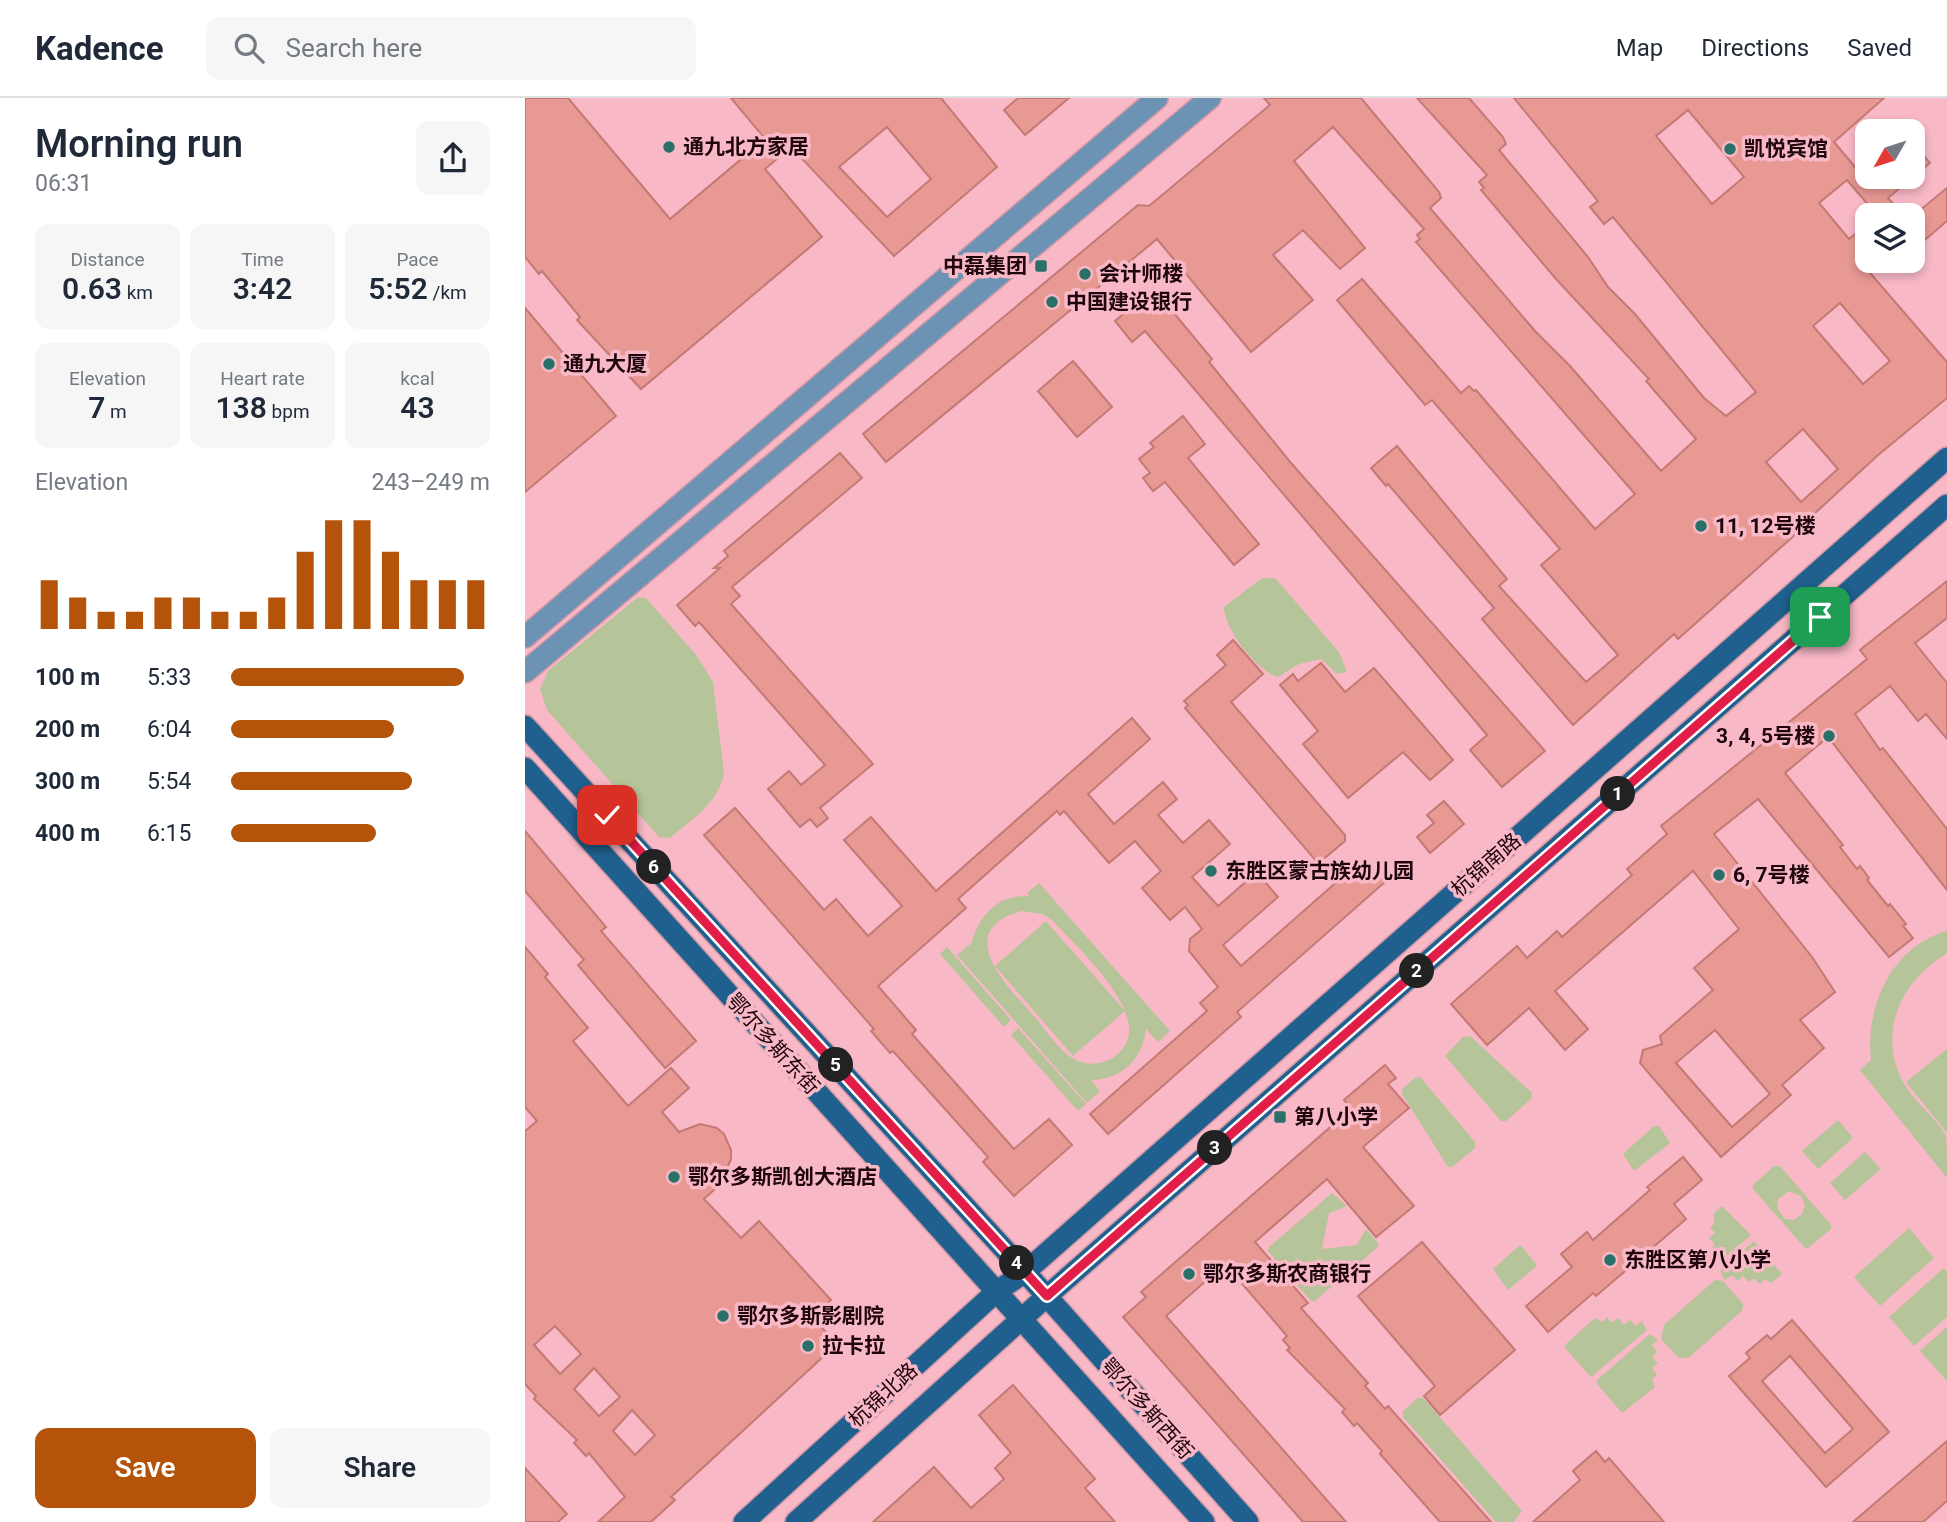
<!DOCTYPE html>
<meta charset="utf-8">
<style>
:root{--surface:#fff;--page:#f6f6f7;--text:#1f2937;--muted:#747a83;--line:#e0e1e3;--accent:#b45309}
body{margin:0;font-family:Roboto,"Noto Sans SC",sans-serif;background:var(--page);color:var(--text);height:100vh;display:flex;flex-direction:column;font-size:26px;white-space:nowrap}
*{box-sizing:border-box;margin:0}
p{font-size:23px;color:var(--muted)}
.icon{flex:none;width:38px;height:38px;fill:none;stroke:currentColor;stroke-width:2;stroke-linecap:round;stroke-linejoin:round}
.map{position:relative;flex:1;overflow:hidden}
.sheet{display:flex;flex-direction:column;background:var(--surface);width:525px}
.sheet>*{flex:none}
.needle{width:46px;rotate:231deg}
.controls{position:absolute;left:1330px;top:21px;display:grid;gap:14px}
.controls a{display:grid;place-items:center;width:70px;height:70px;border-radius:14px;background:var(--surface);box-shadow:0 4px 10px #0003;font-size:35px}
.pin{position:absolute;display:grid;place-items:center;width:60px;height:60px;color:#fff;margin:-30px;border-radius:14px;box-shadow:0 4px 10px #0006}
.km{position:absolute;width:35px;height:35px;margin:-18px;border-radius:50%;background:#222;color:#fff;font-size:19px;line-height:35px;text-align:center}
.round{display:grid;place-items:center;flex:none;width:74px;height:74px;border-radius:14px;background:var(--page)}
.head{display:flex;align-items:center;justify-content:space-between;height:119px;padding:0 35px}
h1{font-size:38px;font-weight:600;line-height:52px}
.figures{display:grid;grid-template-columns:repeat(3,1fr);gap:10px;height:119px;padding:7px 35px}
.figures div{display:grid;align-content:center;border-radius:14px;background:var(--page);text-align:center}
.figures b{font-size:30px;font-weight:600}
.figures small{font-size:19px;font-weight:400}
.figures p{font-size:19px}
.chart{height:196px;padding:14px 35px}
.chart p{display:flex;justify-content:space-between}
.chart svg{width:100%;height:126px;margin-top:7px;stroke:var(--accent);stroke-width:6}
.button{display:flex;gap:14px;margin-top:auto;padding:14px 35px}
.button a{flex:1;height:80px;border-radius:14px;background:var(--accent);color:#fff;font-size:28px;font-weight:600;line-height:80px;text-align:center}
.button a+a{background:var(--page);color:var(--text)}
ul{padding:0 35px;list-style:none;font-size:23px}
li{display:grid;grid-template-columns:112px 84px 1fr;align-items:center;height:52px}
li i{height:18px;border-radius:9px;background:var(--accent)}
header{display:flex;align-items:center;gap:42px;box-sizing:border-box;height:98px;padding:0 35px;background:var(--surface);border-bottom:2px solid var(--line)}
header strong{font-size:33px}
nav{display:flex;gap:38px;margin-inline-start:auto;font-size:24px}
.search{width:490px;height:63px;background:var(--page);display:flex;align-items:center;gap:18px;box-sizing:border-box;padding:0 24px;border-radius:14px;color:var(--muted);font-size:26px}
main{display:flex;flex:1;min-height:0}
.map>svg:first-child{display:block}
.green{fill:#b5c599;fill-rule:evenodd}
.building{fill:#e89994;stroke:#c47974;stroke-width:2;fill-rule:evenodd}
.lines{fill:none;stroke-linecap:round;stroke-linejoin:round}
.minor-casing{stroke:#d198a5;stroke-width:24}
.major-casing{stroke:#d198a5;stroke-width:24}
.minor{stroke:#6c93b4;stroke-width:21}
.major{stroke:#1f608e;stroke-width:21}
.route-casing{stroke:#fff;stroke-width:14}
.route{stroke:#e11d48;stroke-width:9}
.poi-dot{fill:#297168;stroke:#f8b8c6;stroke-width:2.5}
.labels{text-anchor:middle;stroke-width:7;stroke-linejoin:round;paint-order:stroke}
.poi-label{font-size:21px;font-weight:bold;fill:#1f050d;stroke:#f8b8c6;text-anchor:start}
.street-label{font-size:21px;fill:#1f050d;stroke:#f8b8c6}
</style>
<header>
<strong>Kadence</strong>
<div class="search"><svg class="icon" aria-label="search" viewBox="0 0 24 24"><circle cx="10" cy="10" r="6"/><path d="M15 15l6 6"/></svg>Search here</div>
<nav><a>Map</a><a>Directions</a><a>Saved</a></nav>
</header>
<main>
<section class="sheet">
<div class="head"><div><h1>Morning run</h1><p>06:31</p></div><a class="round"><svg class="icon" aria-label="share" viewBox="0 0 24 24"><path d="M12 15V3M7 8l5-5 5 5M5 13v7h14v-7"/></svg></a></div>
<div class="figures">
<div><p>Distance</p><b>0.63<small> km</small></b></div>
<div><p>Time</p><b>3:42</b></div>
<div><p>Pace</p><b>5:52<small> /km</small></b></div>
</div>
<div class="figures">
<div><p>Elevation</p><b>7<small> m</small></b></div>
<div><p>Heart rate</p><b>138<small> bpm</small></b></div>
<div><p>kcal</p><b>43</b></div>
</div>
<div class="chart"><p><span>Elevation</span>243–249 m</p>
<svg viewBox="0 0 160 44" preserveAspectRatio="none"><path d="M5 44V27M15 44V33M25 44V38M35 44V38M45 44V33M55 44V33M65 44V38M75 44V38M85 44V33M95 44V17M105 44V6M115 44V6M125 44V17M135 44V27M145 44V27M155 44V27"/></svg>
</div>
<ul>
<li><b>100 m</b>5:33<i style="width:90%"></i></li>
<li><b>200 m</b>6:04<i style="width:63%"></i></li>
<li><b>300 m</b>5:54<i style="width:70%"></i></li>
<li><b>400 m</b>6:15<i style="width:56%"></i></li>
</ul>
<div class="button"><a>Save</a><a>Share</a></div>
</section>
<div class="map">
<svg width="1422" height="1424" viewBox="0 0 1422 1424">
<rect width="100%" height="100%" fill="#f8b8c6"/>
<g class="green">
<path d="M737 480H750L814 554 822 574 812 576 796 561 774 566 753 579C732 573 699 531 699 509Z"/>
<path d="M112 500H121L172 558 188 584 199 674C195 704 167 721 145 740L134 739 22 612 15 591 23 573Z"/>
<path d="M514 785 645 933 633 944 621 931C618 961 596 982 566 982L575 993 562 1005 432 857C437 853 446 846 447 844 455 816 473 797 504 798L502 795ZM496 813 517 816 527 822C551 850 639 924 589 959 577 967 561 968 549 961 533 952 521 932 509 918 483 889 426 833 496 813Z"/>
<path d="M521 823 600 913 548 958 470 868Z"/>
<path d="M1422 833V855C1376 883 1350 936 1380 987 1391 1006 1411 1019 1421 1038 1422 1048 1422 1069 1422 1080L1335 972 1346 962C1340 910 1366 848 1422 833Z"/>
<path d="M422 849 486 922 479 929 415 856Z"/>
<path d="M493 930 561 1006 553 1013 486 937Z"/>
<path d="M945 938 1007 995 1006 1001 981 1023H976L920 958 938 939Z"/>
<path d="M1422 951V1035L1381 984Z"/>
<path d="M891 979 896 980 950 1044V1050L927 1069H923L877 996 878 990Z"/>
<path d="M1313 1022 1328 1040 1293 1071 1277 1053Z"/>
<path d="M1129 1028H1134L1145 1045 1109 1073 1098 1056Z"/>
<path d="M1340 1054 1356 1071 1320 1102 1305 1085Z"/>
<path d="M1249 1068H1255L1306 1127V1131L1283 1150H1280L1228 1091V1087ZM1264 1093 1276 1098 1280 1107 1277 1116 1269 1122 1260 1121 1252 1110 1253 1101Z"/>
<path d="M807 1095 822 1108 804 1115 797 1151 832 1147 841 1131 853 1145V1149L790 1203H786L743 1153 744 1149Z"/>
<path d="M1197 1108 1226 1137 1189 1169 1184 1164 1190 1158 1185 1151 1190 1147 1184 1140 1190 1135 1185 1129 1190 1124 1188 1116Z"/>
<path d="M1384 1130 1409 1160 1355 1208 1329 1179Z"/>
<path d="M1229 1143 1257 1176 1246 1185 1240 1181 1235 1186 1229 1180 1224 1184 1218 1178 1213 1183 1207 1177 1200 1182 1195 1173Z"/>
<path d="M994 1148H997L1012 1168 983 1192 968 1171Z"/>
<path d="M1419 1170 1422 1174V1219L1389 1248 1364 1219Z"/>
<path d="M1190 1182 1198 1183 1218 1206 1217 1213 1163 1260H1154L1136 1241 1139 1227Z"/>
<path d="M1082 1219 1087 1225 1093 1220 1099 1227 1105 1222 1111 1228 1117 1223 1122 1232 1066 1279 1040 1250 1041 1246 1070 1220 1077 1224Z"/>
<path d="M1422 1229V1281L1421 1282 1395 1253Z"/>
<path d="M1125 1236 1133 1242 1127 1247 1132 1254 1127 1259 1133 1265 1127 1270 1132 1277 1127 1281 1130 1289 1097 1315 1072 1286V1282Z"/>
<path d="M893 1300H898L997 1413 989 1424H971L878 1319V1313Z"/>
</g>
<g class="building">
<path d="M0 0H43L145 121 240 41 206 0H416L472 69 369 158 266 49 240 71 297 139 116 291 52 222 55 219 17 173 14 176 0 159ZM362 29 406 81 362 119 314 69Z"/>
<path d="M493 0H544L500 37 479 12Z"/>
<path d="M739 0H836L914 94 916 100 905 110 1010 233 1045 268 1136 373 1171 341 1121 283 1124 281 1031 181 956 92 959 90 954 84 962 77 892 0H944L978 39 981 46 974 52 1063 159 1083 189 1110 216 1179 300 1201 318 1231 294 1088 119 1079 126 1065 109 1073 103 989 0H1359L1309 44 1335 75 1342 69V79H1388V45L1405 65 1363 100 1378 117H1352L1322 82 1294 105 1324 141 1342 126V153L1333 161 1422 264V300L1352 358 1288 417 1290 419 1153 541 1149 536 1048 627 957 521 969 510 863 386 861 388 846 370 872 348 982 481 974 488 1061 584 1093 557 1016 467 1035 451 907 302 900 307 812 202 837 181 936 295 944 288 949 293 951 292 1070 431 1110 396 891 144 895 141 892 137 899 131 808 29 769 63 840 150 815 171 778 132 748 157 788 202 726 254 632 141 361 364 338 336 613 107 624 108 745 7ZM1163 12 1219 79 1187 106 1131 38ZM1315 205 1365 263 1338 286 1288 228ZM1278 331 1313 371 1276 404 1241 364Z"/>
<path d="M1422 90V123L1388 152V118Z"/>
<path d="M629 191 687 261 684 264 766 365 1020 653 977 689 945 652 962 637 890 551 620 233 607 244 590 223Z"/>
<path d="M0 210 91 318 0 394Z"/>
<path d="M548 263 587 309 552 339 513 293Z"/>
<path d="M658 318 680 346 663 360 734 446 709 467 640 384 628 393 618 380 625 375 614 361 629 349 625 345Z"/>
<path d="M315 355 337 380 207 489 215 498 206 506 348 666 295 710 303 720 292 729 285 721 275 729 243 691 264 673 276 687 300 667 174 524 170 528 152 507 195 470H189L203 458 199 453Z"/>
<path d="M1422 483V520L1390 545 1422 585V641L1401 616 1393 623 1365 588 1330 616 1355 652 1358 650 1422 731V792L1303 639 1260 675 1318 747 1315 749 1332 771 1335 768 1344 780 1342 782 1363 808 1365 806 1381 826 1378 828 1388 840 1364 859 1233 701 1189 736 1287 859 1310 894 1275 922 1299 950 1257 987 1266 997 1196 1059 1115 965 1118 952 1137 946 1135 938 1188 892 1169 870 1214 831 1168 773 1030 893 1063 931 1040 952 1004 910 962 947 926 906 992 848 1002 860 1032 833 1037 839 1107 777 1102 771 1142 736 1136 728 1342 561 1335 552ZM1190 932 1245 996 1207 1029 1151 965Z"/>
<path d="M708 542 738 576 706 604 820 737V743L796 763 792 764 660 610 663 607 659 603 701 567 692 557Z"/>
<path d="M796 565 820 594 849 570 928 662 905 682 878 654 823 700 778 646 793 633 755 587 768 576 773 583Z"/>
<path d="M607 620 625 641 563 696 589 726 638 684 652 701 633 717 658 745 684 722 705 746 667 779 693 808 724 781 727 785 735 778 753 799 698 847 716 868 839 760 860 784 712 914 716 919 583 1036 565 1016 682 913 675 905 693 889 664 853 665 841 677 831 660 809 645 822 617 790 636 773 610 743 584 765 539 713 535 717 532 713 433 801 441 810 353 888 391 932 387 936 489 1051 524 1021 547 1047 489 1098 458 1064 463 1059 368 953 365 955 346 933 349 931 179 737 210 710 299 812 311 801 343 838 377 808 319 742 346 719 411 793Z"/>
<path d="M919 703 939 726 905 755 892 739 909 725 902 717Z"/>
<path d="M0 733 81 829 76 833 171 943 140 970 53 867 59 862 0 793Z"/>
<path d="M0 849 23 876 20 879 63 930 48 943 103 1008 146 970 164 990 137 1014 154 1034 175 1026 192 1030 199 1036 206 1052V1061L199 1077 202 1080 179 1101 216 1140 234 1123 306 1202 287 1219 312 1246 146 1399 150 1402 126 1424H73L100 1399 64 1355 61 1358 49 1345 52 1342 9 1301 11 1298 0 1286V1033L12 1023 0 1009ZM30 1228 56 1256 35 1276 9 1247ZM69 1270 95 1299 74 1318 49 1291ZM107 1312 130 1337 110 1357 88 1333Z"/>
<path d="M860 967 871 980 863 986 884 1010 838 1049 889 1108 851 1139 802 1081 730 1144 783 1205 776 1210 843 1285 840 1288 860 1311 863 1308 966 1424H915L855 1356 857 1353 832 1325 829 1328 817 1314 820 1311 762 1252 765 1250 758 1242 762 1238 700 1166 641 1218 821 1424H778L598 1219 621 1199 616 1194 826 1011 819 1002Z"/>
<path d="M1158 1059 1177 1082 1149 1106 1161 1121 1071 1198 1068 1195 1023 1234 1001 1208 1047 1169 1036 1156 1062 1134 1068 1142 1125 1092 1122 1089Z"/>
<path d="M897 1144 990 1252 915 1317 899 1298 910 1288 833 1198Z"/>
<path d="M1267 1222 1364 1334 1301 1389 1204 1278 1225 1260 1221 1255 1242 1237 1246 1241ZM1265 1258 1328 1331 1300 1355 1237 1283Z"/>
<path d="M488 1287 570 1381 560 1390 590 1424H348L409 1369 446 1410 479 1381 470 1370 486 1355 454 1317Z"/>
<path d="M1422 1343V1403L1398 1424H1328Z"/>
<path d="M1071 1353 1080 1364 1084 1360 1139 1424H1008L1055 1382 1048 1373Z"/>
<path d="M0 1370 42 1416 33 1424H0Z"/>
</g>
<g class="lines">
<defs>
<g id="minor">
<path d="M0 539 632 0"/>
<path d="M0 574 685 0"/>
</g>
<g id="major">
<path d="M0 628 500 1174 723 1424"/>
<path d="M0 670 679 1424"/>
<path d="M219 1424 471 1194 500 1174 1422 360"/>
<path d="M271 1424 522 1198 1422 407"/>
</g>
</defs>
<use href="#minor" class="minor-casing"/>
<use href="#major" class="major-casing"/>
<use href="#minor" class="minor"/>
<use href="#major" class="major"/>
</g>
<g class="lines">
<defs>
<path id="route" d="M82 717 522 1198 1295 519"/>
</defs>
<use href="#route" class="route-casing"/>
<use href="#route" class="route"/>
</g>
<g class="poi-dot">
<circle cx="144" cy="49" r="7"/>
<circle cx="1205" cy="51" r="7"/>
<rect x="509" y="161" width="14" height="14" rx="3.5"/>
<circle cx="560" cy="176" r="7"/>
<circle cx="527" cy="204" r="7"/>
<circle cx="24" cy="266" r="7"/>
<circle cx="1176" cy="428" r="7"/>
<circle cx="1304" cy="638" r="7"/>
<circle cx="686" cy="773" r="7"/>
<circle cx="1194" cy="777" r="7"/>
<rect x="748" y="1012" width="14" height="14" rx="3.5"/>
<circle cx="149" cy="1079" r="7"/>
<circle cx="1085" cy="1162" r="7"/>
<circle cx="664" cy="1176" r="7"/>
<circle cx="198" cy="1218" r="7"/>
<circle cx="283" cy="1248" r="7"/>
</g>
<g class="labels">
<g class="poi-label">
<text x="158" y="56">通九北方家居</text>
<text x="1219" y="58">凯悦宾馆</text>
<text x="502" y="175" text-anchor="end">中磊集团</text>
<text x="574" y="183">会计师楼</text>
<text x="541" y="211">中国建设银行</text>
<text x="38" y="273">通九大厦</text>
<text x="1190" y="435">11, 12号楼</text>
<text x="1290" y="645" text-anchor="end">3, 4, 5号楼</text>
<text x="700" y="780">东胜区蒙古族幼儿园</text>
<text x="1208" y="784">6, 7号楼</text>
<text x="769" y="1026">第八小学</text>
<text x="163" y="1086">鄂尔多斯凯创大酒店</text>
<text x="1099" y="1169">东胜区第八小学</text>
<text x="678" y="1183">鄂尔多斯农商银行</text>
<text x="212" y="1225">鄂尔多斯影剧院</text>
<text x="297" y="1255">拉卡拉</text>
</g>
<g class="street-label">
<text transform="translate(961 767) rotate(-41)" y="7">杭锦南路</text>
<text transform="translate(248 946) rotate(48)" y="7">鄂尔多斯东街</text>
<text transform="translate(358 1297) rotate(-42)" y="7">杭锦北路</text>
<text transform="translate(622 1311) rotate(48)" y="7">鄂尔多斯西街</text>
</g>
</g>
</svg>
<div class="controls">
<a><svg class="needle" viewBox="-14 -14 28 28"><path d="M0-13l5 13h-10z" fill="#e53935"/><path d="M0 13l5-13h-10z" fill="#747a83"/></svg></a>
<a><svg class="icon" aria-label="layers" viewBox="0 0 24 24"><path d="M12 4l9 5-9 5-9-5zM3 14l9 5 9-5"/></svg></a>
</div>
<div class="pin" style="left:1295px;top:519px;background:#1e9e55"><svg class="icon" aria-label="arrive" viewBox="0 0 24 24"><path d="M6 21V4h12l-3 4 3 4H6"/></svg></div>
<div class="pin" style="left:82px;top:717px;background:#d93025"><svg class="icon" aria-label="check" viewBox="0 0 24 24"><path d="M5 12l5 5 9-10"/></svg></div>
<b class="km" style="left:1093px;top:696px">1</b>
<b class="km" style="left:892px;top:873px">2</b>
<b class="km" style="left:690px;top:1050px">3</b>
<b class="km" style="left:492px;top:1165px">4</b>
<b class="km" style="left:311px;top:967px">5</b>
<b class="km" style="left:129px;top:769px">6</b>
</div>
</main>
